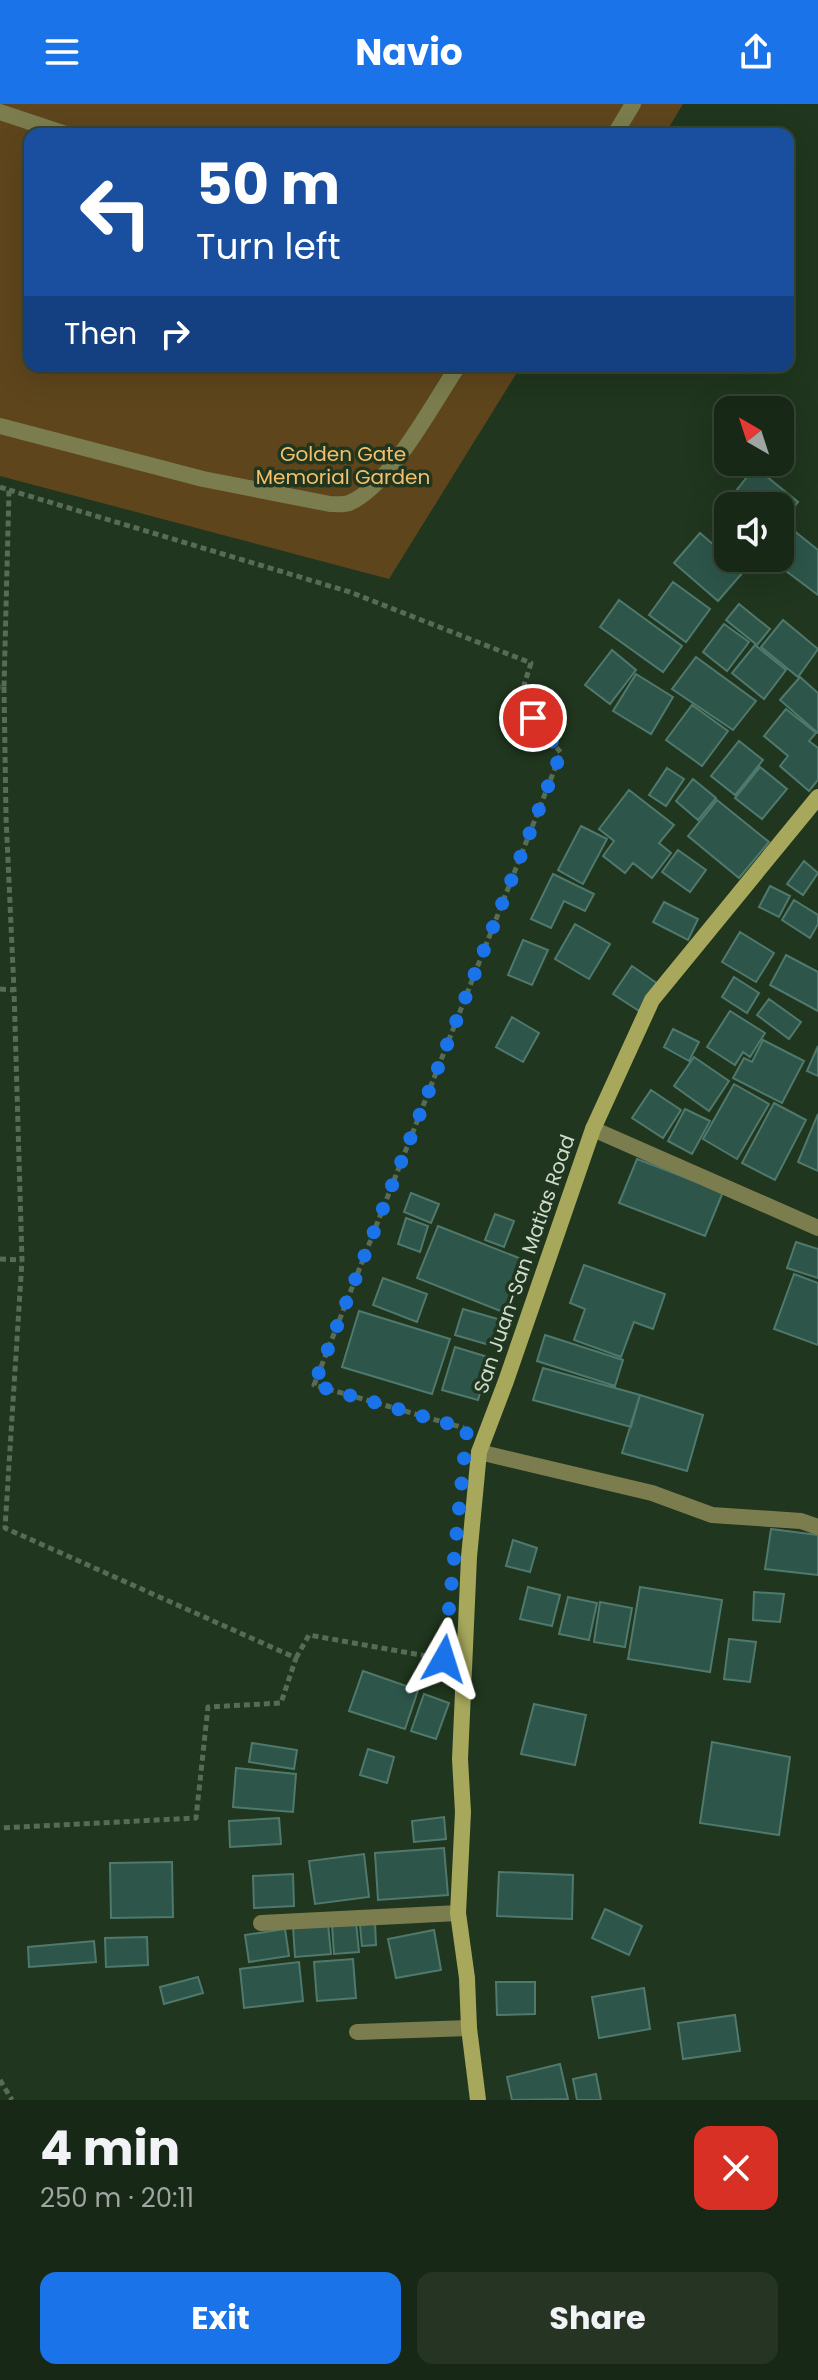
<!DOCTYPE html>
<meta charset="utf-8">
<style>
:root{--surface:#182816;--page:#253423;--text:#f1f3f6;--muted:#9fa6a1;--line:#364435;--accent:#1a73e8}
body{margin:0;font-family:Poppins,sans-serif;background:var(--page);color:var(--text);height:100vh;display:flex;flex-direction:column;font-size:30px;white-space:nowrap}
*{box-sizing:border-box;margin:0}
p{font-size:26px;color:var(--muted)}
.icon{flex:none;width:44px;height:44px;fill:none;stroke:currentColor;stroke-width:2;stroke-linecap:round;stroke-linejoin:round}
.map{position:relative;height:1996px;overflow:hidden}
.drawer{display:flex;flex-direction:column;background:var(--surface);flex:1}
.drawer>*{flex:none}
.hud{position:absolute;left:24px;top:24px;width:770px;height:244px;border-radius:16px;box-shadow:0 8px 32px #0002,0 0 0 2px var(--line);background:#1a4fa0;color:#fff;overflow:hidden}
.needle{width:52px;rotate:321deg}
.tools{position:absolute;left:714px;top:292px;display:grid;gap:16px}
.tools a{display:grid;place-items:center;width:80px;height:80px;border-radius:16px;background:var(--surface);box-shadow:0 8px 32px #0002,0 0 0 2px var(--line);font-size:40px}
.pin{position:absolute;display:grid;place-items:center;width:68px;height:68px;color:#fff;margin:-34px;border:4px solid #fff;border-radius:50%;box-shadow:0 2px 8px #0007}
.me{position:absolute;width:88px;margin:-44px;rotate:6deg;stroke-linejoin:round;filter:drop-shadow(0 0 6px #0008)}
.turn{display:flex;align-items:center;gap:28px;height:168px;padding:0 40px;font-size:36px}
.turn .icon{width:104px;height:104px;stroke-width:2.5}
.turn b{display:block;font-size:56px;line-height:68px}
.then{display:flex;align-items:center;height:76px;padding:0 40px;background:#0003;gap:16px;font-size:30px}
.round{display:grid;place-items:center;flex:none;width:84px;height:84px;border-radius:16px;background:var(--page)}
.summary{display:flex;align-items:center;justify-content:space-between;height:136px;padding:0 40px}
h1{font-size:48px;font-weight:700;line-height:60px}
.cta{display:flex;gap:16px;margin-top:auto;padding:16px 40px}
.cta a{flex:1;height:92px;border-radius:16px;background:var(--accent);color:#fff;font-size:32px;font-weight:700;line-height:92px;text-align:center}
.cta a+a{background:var(--page);color:var(--text)}
header{display:flex;justify-content:space-between;align-items:center;height:104px;padding:0 40px;background:var(--accent);color:#fff;font-size:36px;font-weight:700}
.map>svg:first-child{display:block}
</style>
<header><svg class="icon" aria-label="menu" viewBox="0 0 24 24"><path d="M4 6h16M4 12h16M4 18h16"/></svg>Navio<svg class="icon" aria-label="share" viewBox="0 0 24 24"><path d="M12 15V3M7 8l5-5 5 5M5 13v7h14v-7"/></svg></header>
<div class="map">
<svg width="818" height="1996" viewBox="0 0 818 1996">
<rect width="100%" height="100%" fill="#20361e"/>
<path fill="#5e451c" d="M0 0H683L665 30H30V262H521L389 475 0 372Z"/>
<path fill="#2d554a" stroke="#50796d" stroke-width="2" d="M755 363 798 398 780 420V402H728V422L716 412Z
M793 426 818 446V491L770 455 780 454V442Z
M700 429 744 467 718 497 674 459Z
M673 478 710 505 686 538 649 511Z
M619 496 682 542 663 568 600 523Z
M739 500 770 525 757 541 726 516Z
M783 516 818 545 798 573 761 543Z
M724 520 749 538 727 567 703 548Z
M755 541 786 566 764 595 732 569Z
M612 546 636 566 610 600 585 581Z
M696 553 756 597 733 626 672 585Z
M636 570 673 593 651 630 613 607Z
M800 573 818 589V629L780 596Z
M692 601 728 627 702 662 666 636Z
M786 605 816 629 809 637 818 644V676L809 687 780 662 788 652 764 632Z
M739 637 763 656 735 691 711 672Z
M760 663 787 685 762 715 735 694Z
M667 664 684 675 666 702 649 691Z
M693 675 716 694 698 716 676 697Z
M629 686 674 721 659 739 671 749 652 774 633 759 625 769 603 752 614 737 599 725Z
M717 696 769 738 739 774 688 732Z
M581 722 607 735 583 780 558 766Z
M678 746 706 766 690 788 662 768Z
M804 757 818 769 803 791 787 780Z
M553 770 594 790 585 807 564 797 551 824 531 815Z
M770 782 790 792 779 813 759 803Z
M794 796 818 811V820L810 834 782 816Z
M664 798 698 815 688 836 653 818Z
M575 820 610 840 589 875 555 855Z
M740 828 774 849 756 878 722 858Z
M523 836 548 846 532 881 508 871Z
M786 851 818 868V907L770 881Z
M632 862 658 880 639 907 613 890Z
M734 873 759 889 747 909 722 893Z
M769 895 801 918 789 935 757 911Z
M730 907 765 929 750 953 743 948 735 961 707 943Z
M512 913 539 929 523 958 496 943Z
M673 925 699 938 689 957 664 943Z
M763 936 804 957 782 999 733 974 744 954 752 958Z
M818 942V972L807 967Z
M694 953 729 977 709 1007 674 982Z
M734 980 769 1000 737 1055 703 1035Z
M651 986 681 1006 663 1034 632 1014Z
M774 999 806 1016 775 1076 742 1059Z
M685 1005 710 1017 692 1050 668 1037Z
M818 1010V1067L798 1058Z
M637 1055 723 1088 705 1132 619 1099Z
M411 1089 439 1100 431 1119 404 1108Z
M495 1110 514 1117 504 1143 485 1136Z
M406 1114 428 1122 420 1148 398 1140Z
M438 1122 529 1158 508 1210 417 1174Z
M796 1138 818 1145V1174L787 1164Z
M584 1161 665 1190 653 1225 634 1218 621 1253 574 1236 585 1205 570 1199Z
M794 1170 818 1179V1241L774 1225Z
M383 1174 427 1190 417 1218 373 1201Z
M463 1205 501 1216 493 1242 455 1231Z
M359 1207 450 1235 432 1290 342 1263Z
M545 1231 623 1256 615 1282 537 1257Z
M455 1243 491 1254 478 1296 442 1286Z
M543 1264 640 1291 631 1323 533 1296Z
M640 1291 703 1311 687 1367 622 1349Z
M771 1425 818 1431V1471L765 1465Z
M513 1436 537 1444 530 1468 506 1462Z
M528 1483 560 1491 552 1522 520 1515Z
M640 1483 722 1496 710 1568 628 1555Z
M754 1488 784 1490 780 1518 753 1516Z
M568 1493 597 1499 589 1536 559 1530Z
M600 1498 632 1504 625 1543 594 1538Z
M729 1535 756 1538 750 1578 724 1575Z
M363 1567 418 1586 405 1625 349 1607Z
M424 1590 449 1599 436 1635 411 1627Z
M534 1600 586 1611 575 1661 521 1650Z
M712 1638 790 1653 779 1731 700 1719Z
M252 1639 297 1646 294 1665 249 1658Z
M368 1645 394 1653 387 1679 360 1671Z
M236 1664 296 1670 293 1708 233 1703Z
M444 1713 446 1735 414 1738 412 1717Z
M279 1714 281 1740 230 1743 229 1717Z
M444 1744 448 1791 378 1796 375 1749Z
M364 1750 369 1793 315 1800 309 1757Z
M172 1758 173 1813 111 1814 110 1759Z
M499 1768 573 1771 572 1815 497 1812Z
M293 1770 294 1802 254 1804 253 1772Z
M605 1805 642 1822 629 1851 592 1834Z
M356 1818 359 1848 334 1850 332 1821Z
M375 1819 376 1841 362 1842 360 1821Z
M328 1820 331 1850 295 1853 293 1823Z
M285 1825 289 1852 249 1858 245 1831Z
M434 1826 441 1866 396 1874 388 1835Z
M147 1833 148 1861 106 1863 105 1834Z
M94 1837 96 1858 29 1863 28 1843Z
M353 1855 356 1894 317 1897 314 1858Z
M299 1858 303 1897 244 1904 240 1865Z
M198 1873 203 1889 164 1900 160 1883Z
M496 1878H535V1910L497 1911Z
M644 1884 650 1925 599 1934 592 1893Z
M735 1911 740 1947 683 1955 678 1919Z
M560 1960 568 1995 512 1996 507 1973Z
M596 1970 601 1996H577L573 1975Z"/>
<g fill="none" stroke-linecap="round" stroke-linejoin="round">
<path stroke="#586b56" stroke-width="5" stroke-dasharray="6 4" stroke-linecap="butt" d="M0 383 9 386 4 583H0
M9 386 350 488 531 559 519 597 561 649 314 1281 464 1324
M4 583 6 713 14 886
M0 885 14 886 22 1156 5 1424 296 1554 281 1599 208 1603 196 1714 0 1724
M0 1155 22 1156
M296 1554 309 1531 443 1555
M0 1976 12 1996"/>
<path stroke="#7b7d4e" stroke-width="16" d="M0 8 66 30
M615 30 633 0
M0 322 203 375 330 400C336 400 344 401 349 399 389 383 434 298 458 262
M479 1348 652 1389 712 1411 801 1417 818 1423"/>
<path stroke="#7b7d4e" stroke-width="16" d="M593 1025 818 1124
M261 1819 458 1809
M357 1928 469 1924"/>
<path stroke="#a7a85b" stroke-width="16" d="M478 1996 469 1924 467 1874 458 1809 463 1708 460 1655 469 1453 479 1348 506 1277 593 1025 652 896 818 693"/>
</g>
<g fill="none" stroke-linecap="round" stroke-linejoin="round">
<path stroke="#1a73e8" stroke-width="14" stroke-dasharray="0 25.2" d="M444 1555 467 1325 314 1281 561 649 533 614"/>
</g>
<g text-anchor="middle" stroke-width="7" stroke-linejoin="round" paint-order="stroke">
<g font-size="20" fill="#f4c06d" stroke="#20361e">
<text x="343" y="357">Golden Gate<tspan x="343" dy="23">Memorial Garden</tspan></text>
</g>
<g font-size="20" fill="#cfdccd" stroke="#20361e">
<text transform="translate(524 1160) rotate(-71)" y="7">San Juan-San Matias Road</text>
</g>
</g>
</svg>
<div class="tools">
<a><svg class="needle" viewBox="-14 -14 28 28"><path d="M0-13l5 13h-10z" fill="#e53935"/><path d="M0 13l5-13h-10z" fill="#9fa6a1"/></svg></a>
<a><svg class="icon" aria-label="sound" viewBox="0 0 24 24"><path d="M4 9h4l5-4v14l-5-4H4zM17 9q2 3 0 6"/></svg></a>
</div>
<div class="pin" style="left:533px;top:614px;background:#d93025"><svg class="icon" aria-label="arrive" viewBox="0 0 24 24"><path d="M6 21V4h12l-3 4 3 4H6"/></svg></div>
<svg class="me" style="left:444px;top:1555px" viewBox="-20 -20 40 40"><path d="M0-17L14 15 0 8-14 15z" fill="#1a73e8" stroke="#fff" stroke-width="4"/></svg>
<div class="hud">
<div class="turn"><svg class="icon" aria-label="left" viewBox="0 0 24 24"><path d="M17 20v-9H6M10 6l-5 5 5 5"/></svg><div><b>50 m</b>Turn left</div></div>
<div class="then">Then<svg class="icon" aria-label="right" viewBox="0 0 24 24"><path d="M7 20v-9h11M14 6l5 5-5 5"/></svg></div>
</div>
</div>
<section class="drawer">
<div class="summary"><div><h1>4 min</h1><p>250 m · 20:11</p></div><a class="round" style="background:#d93025;color:#fff"><svg class="icon" aria-label="close" viewBox="0 0 24 24"><path d="M6 6l12 12M18 6L6 18"/></svg></a></div>
<div class="cta"><a>Exit</a><a>Share</a></div>
</section>
